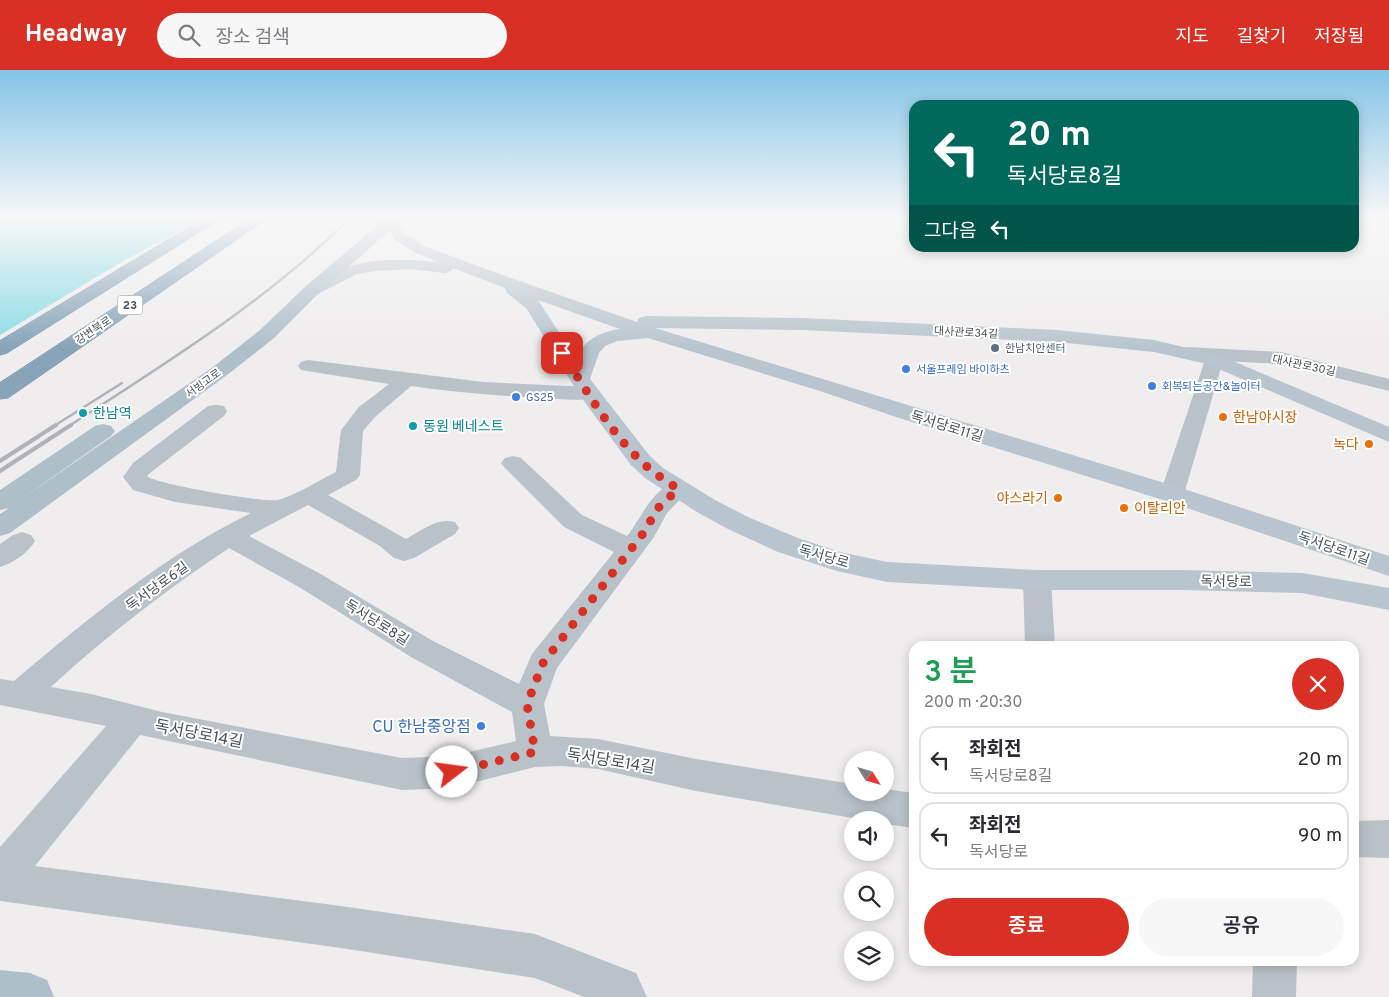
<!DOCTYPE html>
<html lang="ko">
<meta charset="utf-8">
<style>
:root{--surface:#fff;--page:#f7f7f7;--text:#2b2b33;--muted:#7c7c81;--line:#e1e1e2;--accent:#d93025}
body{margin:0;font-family:Overpass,"Noto Sans KR",sans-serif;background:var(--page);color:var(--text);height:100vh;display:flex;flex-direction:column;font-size:19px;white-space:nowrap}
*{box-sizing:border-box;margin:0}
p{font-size:16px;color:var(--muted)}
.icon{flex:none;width:28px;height:28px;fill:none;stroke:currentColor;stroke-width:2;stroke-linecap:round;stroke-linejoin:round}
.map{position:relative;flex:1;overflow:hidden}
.side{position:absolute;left:909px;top:571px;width:450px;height:325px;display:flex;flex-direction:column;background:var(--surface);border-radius:15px;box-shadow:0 2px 12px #0003}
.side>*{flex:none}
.top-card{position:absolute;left:909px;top:30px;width:450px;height:152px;border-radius:15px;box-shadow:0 2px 12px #0003;background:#00695c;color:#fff;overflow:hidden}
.needle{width:32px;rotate:127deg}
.fabs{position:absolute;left:844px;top:681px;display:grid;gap:10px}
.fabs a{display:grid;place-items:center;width:50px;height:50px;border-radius:50%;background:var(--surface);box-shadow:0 2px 12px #0003;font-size:25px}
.pin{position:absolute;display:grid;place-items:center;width:42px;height:42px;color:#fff;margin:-21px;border-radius:10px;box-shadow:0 2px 8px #0006}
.me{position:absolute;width:55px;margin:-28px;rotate:75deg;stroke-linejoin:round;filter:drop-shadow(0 0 4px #0008)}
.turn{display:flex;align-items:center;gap:18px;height:105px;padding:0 15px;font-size:22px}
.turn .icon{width:65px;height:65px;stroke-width:2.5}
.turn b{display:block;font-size:35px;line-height:42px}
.then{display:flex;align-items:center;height:48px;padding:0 15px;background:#0003;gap:10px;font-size:19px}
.round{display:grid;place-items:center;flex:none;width:52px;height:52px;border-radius:26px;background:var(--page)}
.head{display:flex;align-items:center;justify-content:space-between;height:85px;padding:0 15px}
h1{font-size:30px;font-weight:600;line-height:38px;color:#1e9e55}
.cta{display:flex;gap:10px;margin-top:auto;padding:10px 15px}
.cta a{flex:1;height:58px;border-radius:30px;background:var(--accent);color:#fff;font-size:20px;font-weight:600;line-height:58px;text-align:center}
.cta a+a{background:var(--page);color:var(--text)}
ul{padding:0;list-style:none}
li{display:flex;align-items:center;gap:15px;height:68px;margin:0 10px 8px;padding:0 5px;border:2px solid var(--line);border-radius:15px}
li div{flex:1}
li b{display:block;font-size:19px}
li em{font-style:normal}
header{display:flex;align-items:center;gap:30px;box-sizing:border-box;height:70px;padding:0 25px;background:var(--accent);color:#fff}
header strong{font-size:24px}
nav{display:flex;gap:28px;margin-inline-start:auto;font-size:18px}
.search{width:350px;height:45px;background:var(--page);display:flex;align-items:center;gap:12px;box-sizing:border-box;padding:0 18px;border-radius:28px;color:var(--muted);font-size:19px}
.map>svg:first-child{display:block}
</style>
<header>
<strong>Headway</strong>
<div class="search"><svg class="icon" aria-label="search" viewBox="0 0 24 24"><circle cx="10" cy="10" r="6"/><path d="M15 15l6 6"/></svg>장소 검색</div>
<nav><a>지도</a><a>길찾기</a><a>저장됨</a></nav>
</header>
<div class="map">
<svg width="1389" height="927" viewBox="0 0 1389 927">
<rect width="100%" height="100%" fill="#efeded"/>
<path fill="#8cdbe6" d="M0 148H203L118 194 0 265Z"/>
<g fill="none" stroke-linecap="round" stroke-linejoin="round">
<defs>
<path id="highway" d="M204 148H222L7 283 0 285V271Z
M251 148H268L8 328 0 329V313Z"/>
</defs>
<use href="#highway" stroke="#728fa5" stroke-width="1"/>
<path fill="#b9c2c9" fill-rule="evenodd" d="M1187 277 1281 282 1389 309V321L1281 294 1223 291 1184 424 1181 429 1172 432 1163 429 1160 424 1205 290 1180 287 1177 283 1180 279Z
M308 290 483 312 589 317 596 319 599 323 596 327C579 332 559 329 542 328 498 326 454 322 411 316L375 347 363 361 360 405 356 410 328 425 406 469C421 461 437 447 455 452L459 458 455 464 414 488 404 491 394 488 380 476 308 435 249 466 319 503 433 571 519 614 532 584 614 482 564 457 505 398 501 393 505 388 513 386 521 388 582 445 627 466C642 448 657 406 687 414L690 419 667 443 654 467 557 598 544 634 550 666 598 669 696 689 852 714V722H885V719L914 723V758L885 754V750H864L696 721 598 699 561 696 535 697 452 718 402 720 140 665 35 796 341 836 535 864 636 903 647 927H584L535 908 341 878 0 831V777L106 656 0 635V609L14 611C87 549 165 485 251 443L175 432 133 420 123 407 133 393 208 336 216 335 224 336 227 341 224 346 150 403 147 406C154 414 267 433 278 430 298 424 318 411 336 402L341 360 359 337 389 314 301 300 298 296 301 292ZM229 478 299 517 411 587 512 642 516 671 452 686 402 688 162 642 91 624 51 617C106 566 166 520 229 478Z
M22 462 31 465 35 471C28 483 13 493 0 497V474L13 465Z
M1037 500 1047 503 1051 510 1055 576H1025L1023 510 1027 503Z
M1389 750V788L1354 787V751Z
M1253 891H1297L1296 927H1252Z"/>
<path fill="#b9c5ce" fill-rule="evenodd" d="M384 148H398L406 164 424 176 491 201 637 252 639 248 646 246 802 248 1057 260 1154 270 1221 286 1389 357V372L1207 294 1154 282 1057 272 802 260 655 258 1181 418 1389 486V506L1163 430 896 347 823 322 648 268 617 271 605 276 599 283 590 309 649 385 663 398 715 430 748 447 798 468 840 482 887 492 1037 500H1181L1302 503 1389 518V540L1302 523 1181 520H1037L887 512 837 501 778 482 728 459 697 442 645 408 631 395 578 323 527 239 507 223 505 218 453 198 451 201 445 203 410 199 374 201 357 204 318 224 312 225 306 224 303 220 306 216C319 210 331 202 345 198 375 187 407 189 439 192L414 182 395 170ZM538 230 620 259C600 262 585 269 576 289Z"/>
<path fill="#aebfca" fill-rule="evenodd" d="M381 148H395L390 160 318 224 274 268 227 305 10 463 0 466V444L9 438 0 440V420L95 356 103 354 111 356 115 361 111 366 20 430 213 297 260 260 306 216 378 155Z
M0 900 30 903 47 910 54 927H0Z"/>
<use href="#highway" fill="#87a4b9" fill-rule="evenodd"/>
<path stroke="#afb3b7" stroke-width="2.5" d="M54 356 122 313
M69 356C167 292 267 231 350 148"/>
<path stroke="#afb3b7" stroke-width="4" d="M0 391 56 355
M0 401 71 355"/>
</g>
<linearGradient id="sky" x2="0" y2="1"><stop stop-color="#83c4e7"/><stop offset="0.53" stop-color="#f8f7f7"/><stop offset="1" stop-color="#f8f7f7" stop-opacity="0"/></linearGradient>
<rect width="1389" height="278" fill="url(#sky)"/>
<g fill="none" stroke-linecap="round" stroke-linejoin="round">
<path stroke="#d93025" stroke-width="9" stroke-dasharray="0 16.2" d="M452 702 535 682 527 634 543 593 645 461 657 439 678 419C665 410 652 402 641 391 609 361 586 319 562 283"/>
</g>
<circle fill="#5c6f8a" stroke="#fff" stroke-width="2" cx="995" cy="278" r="5"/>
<g fill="#3f7fe0" stroke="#fff" stroke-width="2">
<circle cx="906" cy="299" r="5"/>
<circle cx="1152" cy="316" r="5"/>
<circle cx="516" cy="327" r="5"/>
<circle cx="481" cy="656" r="5"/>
</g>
<g fill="#0f9aa8" stroke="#fff" stroke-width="2">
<circle cx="83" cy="343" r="5"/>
<circle cx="413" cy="356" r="5"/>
</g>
<g fill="#e8710a" stroke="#fff" stroke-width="2">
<circle cx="1223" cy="347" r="5"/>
<circle cx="1369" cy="374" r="5"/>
<circle cx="1058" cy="428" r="5"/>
<circle cx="1124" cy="438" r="5"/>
</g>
<g text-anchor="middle" stroke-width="4" stroke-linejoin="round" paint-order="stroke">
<g font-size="11" fill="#465259" stroke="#fff">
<text transform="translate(93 260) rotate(-34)" y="4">강변북로</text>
<text transform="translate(966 262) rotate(3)" y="4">대사관로34길</text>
<text transform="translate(1304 295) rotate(12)" y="4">대사관로30길</text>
<text transform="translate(203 313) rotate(-36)" y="4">서빙고로</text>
</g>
<g font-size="11" fill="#4e5e75" stroke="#fff" text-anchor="start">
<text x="1005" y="282">한남치안센터</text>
</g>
<g font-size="11" fill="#366cbe" stroke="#fff" text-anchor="start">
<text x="916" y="303">서울프레임 바이하츠</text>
<text x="1162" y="320">회복되는공간&amp;놀이터</text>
<text x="526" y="331">GS25</text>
</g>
<rect fill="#fff" stroke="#7e868b" stroke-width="1" x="117.5" y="225.5" width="25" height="19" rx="4"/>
<g font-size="12" font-weight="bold" fill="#465259">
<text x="130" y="239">23</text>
</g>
<g font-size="14" fill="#0d838f" stroke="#fff" text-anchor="start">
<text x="93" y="348">한남역</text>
<text x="423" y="361">동원 베네스트</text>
</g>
<g font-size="14" fill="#c56008" stroke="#fff" text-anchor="start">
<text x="1233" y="352">한남야시장</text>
<text x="1359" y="379" text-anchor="end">녹다</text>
<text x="1048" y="433" text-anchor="end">야스라기</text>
<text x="1134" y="443">이탈리안</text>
</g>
<g font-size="14" fill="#465259" stroke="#fff">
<text transform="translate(947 356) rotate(17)" y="5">독서당로11길</text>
<text transform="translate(1334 478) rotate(19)" y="5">독서당로11길</text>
<text transform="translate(824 486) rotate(16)" y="5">독서당로</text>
<text transform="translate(1226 511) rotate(1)" y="5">독서당로</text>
<text transform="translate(157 516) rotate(-36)" y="5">독서당로6길</text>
<text transform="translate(377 552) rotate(32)" y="5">독서당로8길</text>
</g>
<g font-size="16" fill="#366cbe" stroke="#fff" text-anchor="end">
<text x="471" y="662">CU 한남중앙점</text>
</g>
<g font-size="16" fill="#465259" stroke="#fff">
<text transform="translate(199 663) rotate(11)" y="6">독서당로14길</text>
<text transform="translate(611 690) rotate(9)" y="6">독서당로14길</text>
</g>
</g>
</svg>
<div class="fabs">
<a><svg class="needle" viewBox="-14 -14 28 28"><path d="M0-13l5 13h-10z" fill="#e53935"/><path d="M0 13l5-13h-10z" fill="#7c7c81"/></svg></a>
<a><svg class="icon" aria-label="sound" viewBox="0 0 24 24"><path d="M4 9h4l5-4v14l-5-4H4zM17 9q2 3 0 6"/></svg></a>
<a><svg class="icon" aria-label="search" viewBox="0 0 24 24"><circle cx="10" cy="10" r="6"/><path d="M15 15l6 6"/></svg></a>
<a><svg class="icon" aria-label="layers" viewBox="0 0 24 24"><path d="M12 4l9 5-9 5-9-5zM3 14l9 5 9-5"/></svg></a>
</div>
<div class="pin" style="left:562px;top:283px;background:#d93025"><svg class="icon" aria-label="arrive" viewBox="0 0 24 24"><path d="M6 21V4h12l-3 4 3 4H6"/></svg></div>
<svg class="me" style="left:452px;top:702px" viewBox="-20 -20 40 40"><circle r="19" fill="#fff"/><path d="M0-13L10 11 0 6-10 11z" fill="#d93025"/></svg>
<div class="top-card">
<div class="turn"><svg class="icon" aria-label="left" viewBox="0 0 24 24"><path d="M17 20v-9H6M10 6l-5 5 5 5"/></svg><div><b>20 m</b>독서당로8길</div></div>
<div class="then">그다음<svg class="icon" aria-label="left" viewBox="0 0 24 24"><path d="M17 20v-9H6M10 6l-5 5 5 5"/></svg></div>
</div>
<section class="side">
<div class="head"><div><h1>3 분</h1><p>200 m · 20:30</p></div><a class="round" style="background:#d93025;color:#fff"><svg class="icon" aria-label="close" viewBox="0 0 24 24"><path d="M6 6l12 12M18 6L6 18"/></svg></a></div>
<ul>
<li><svg class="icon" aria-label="left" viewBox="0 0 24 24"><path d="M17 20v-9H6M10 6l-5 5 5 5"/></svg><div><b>좌회전</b><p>독서당로8길</p></div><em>20 m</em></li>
<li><svg class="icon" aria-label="left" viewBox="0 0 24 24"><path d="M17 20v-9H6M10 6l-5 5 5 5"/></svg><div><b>좌회전</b><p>독서당로</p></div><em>90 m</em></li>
</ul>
<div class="cta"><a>종료</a><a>공유</a></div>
</section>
</div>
